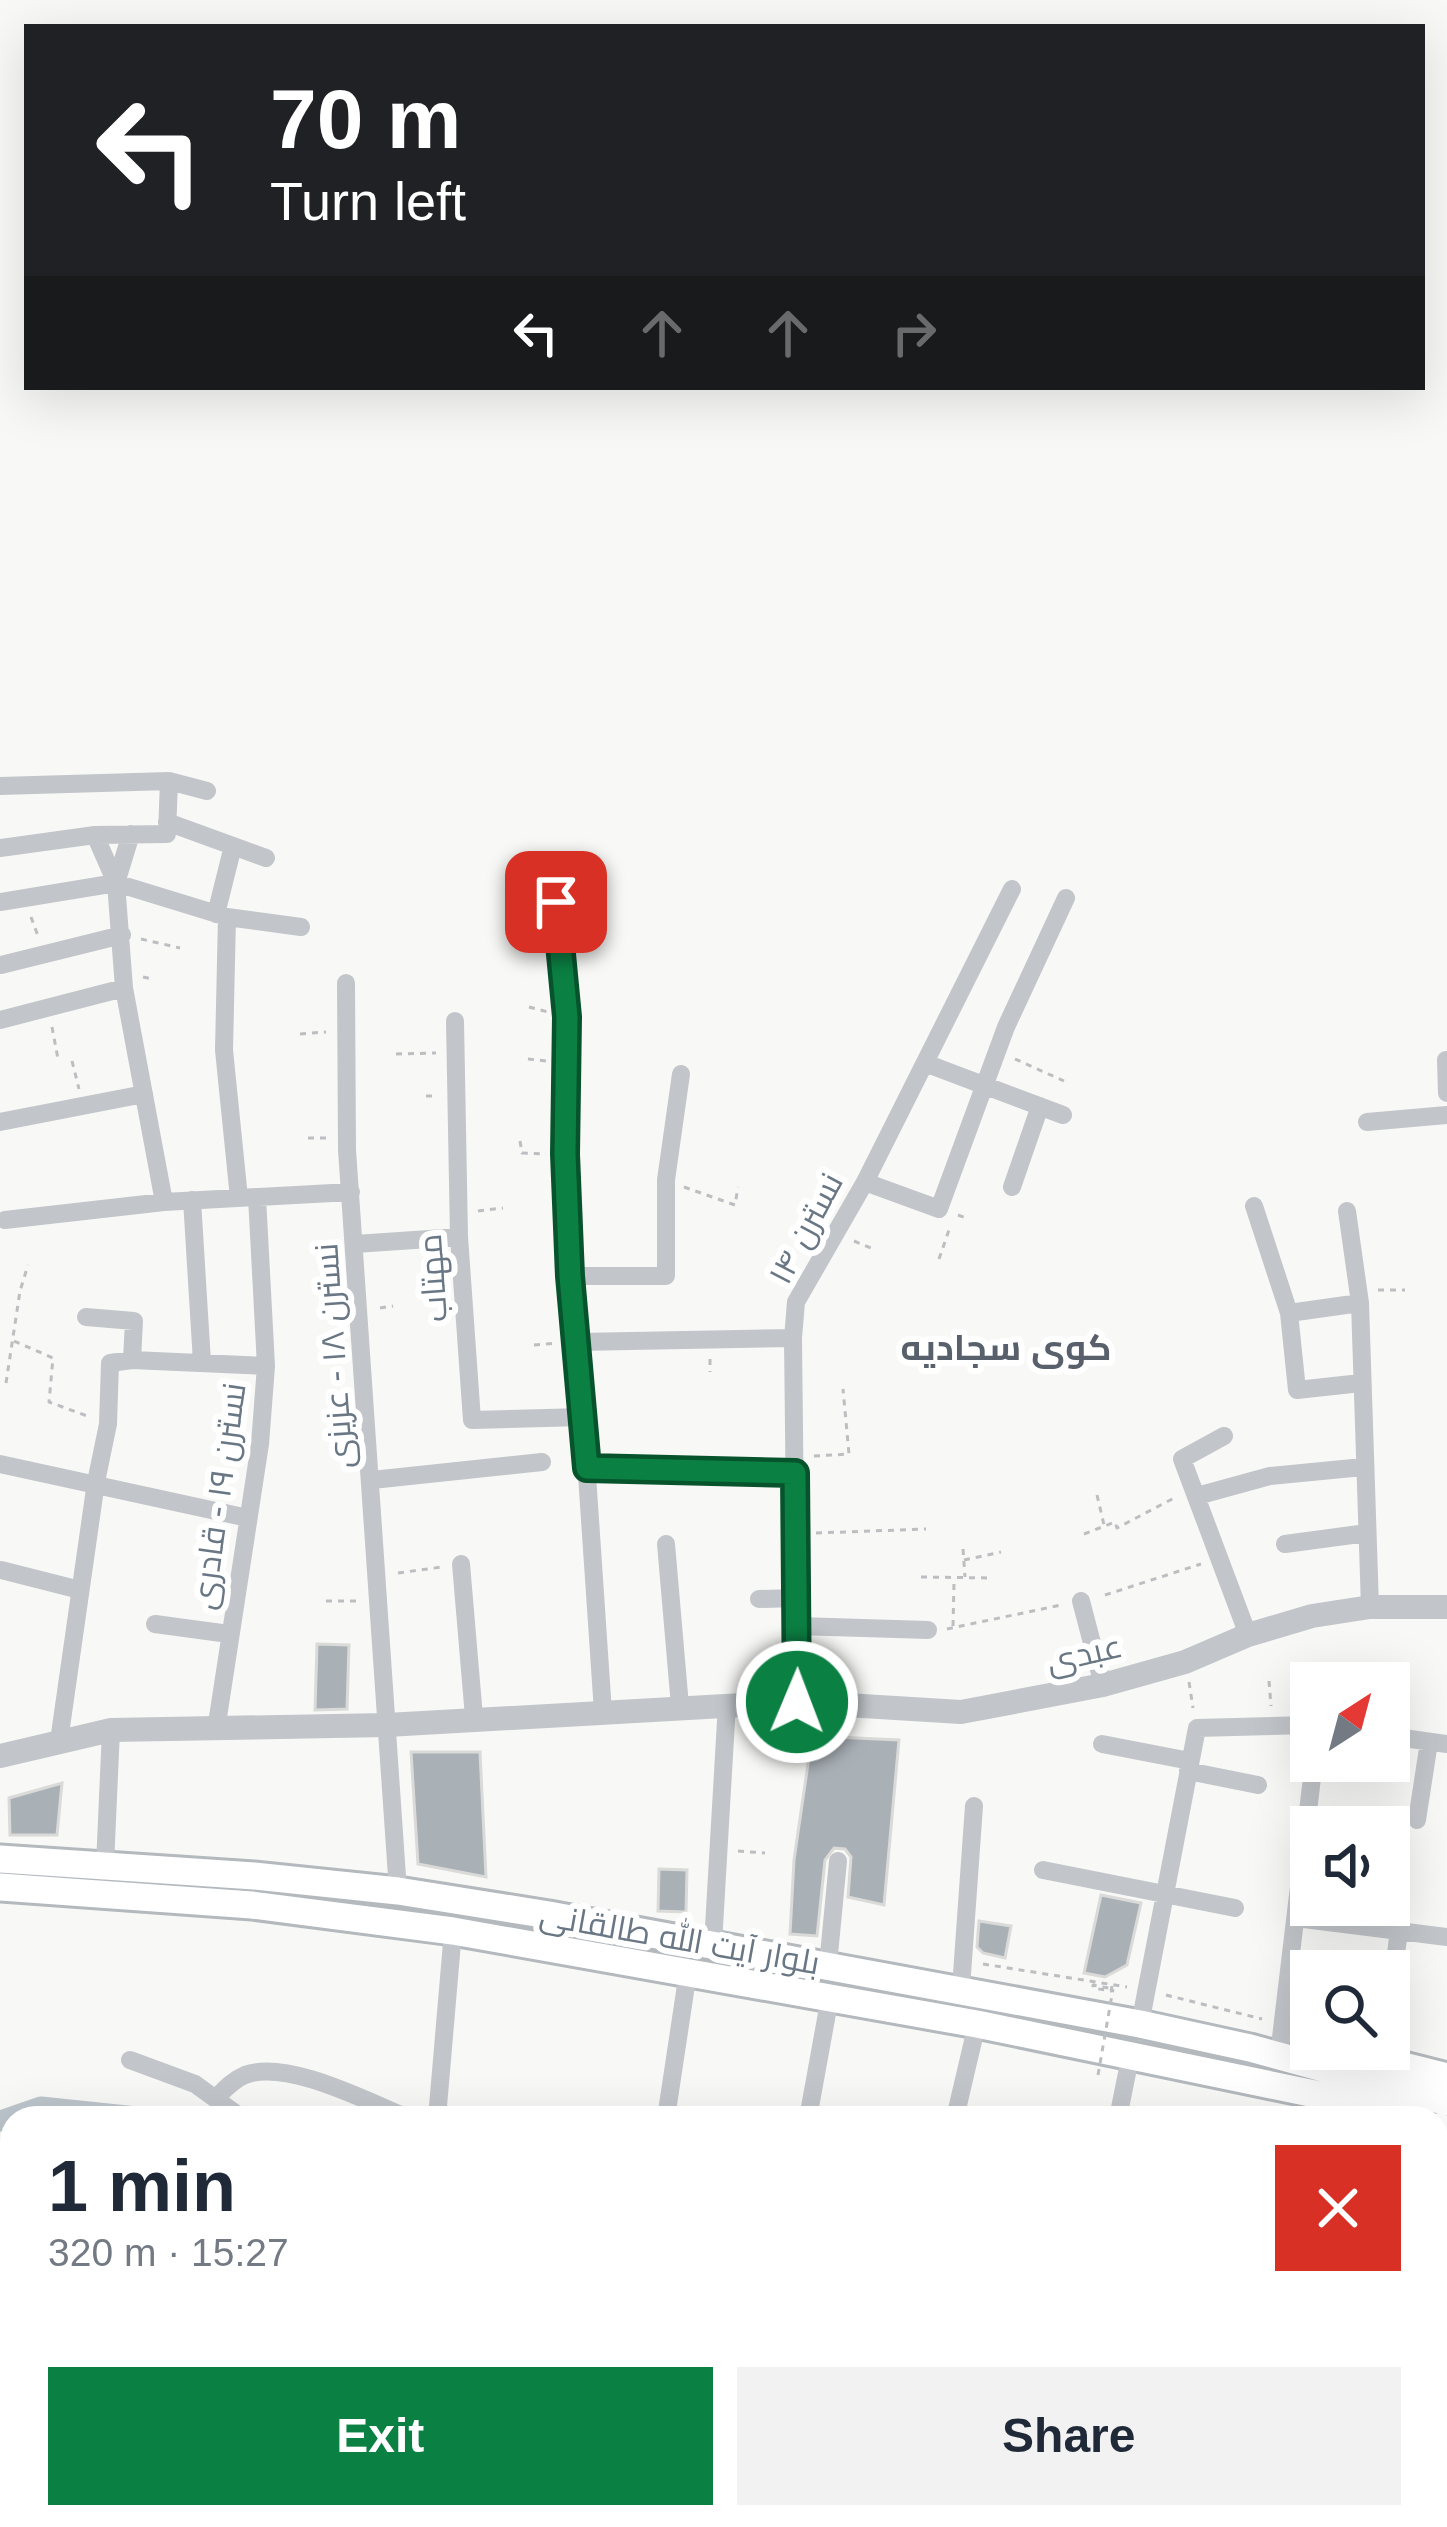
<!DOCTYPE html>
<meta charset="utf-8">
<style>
:root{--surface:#fff;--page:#f2f2f3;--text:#1f2937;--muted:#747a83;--accent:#0b8043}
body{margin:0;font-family:Helvetica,Cairo,sans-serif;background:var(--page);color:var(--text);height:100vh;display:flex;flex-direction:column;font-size:45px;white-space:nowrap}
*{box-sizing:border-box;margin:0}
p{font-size:39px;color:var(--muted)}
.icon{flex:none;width:66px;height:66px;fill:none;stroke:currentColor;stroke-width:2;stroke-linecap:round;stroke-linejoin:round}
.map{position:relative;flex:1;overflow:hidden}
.details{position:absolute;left:0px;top:2106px;width:1449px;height:423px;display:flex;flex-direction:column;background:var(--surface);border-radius:36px 36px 0 0;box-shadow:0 12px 48px #0002}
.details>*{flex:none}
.guide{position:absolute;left:24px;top:24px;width:1401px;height:366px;border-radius:0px;box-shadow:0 12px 48px #0002;background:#202124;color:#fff;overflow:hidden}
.needle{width:78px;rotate:36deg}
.buttons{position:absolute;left:1290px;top:1662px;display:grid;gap:24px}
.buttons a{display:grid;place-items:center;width:120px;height:120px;border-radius:0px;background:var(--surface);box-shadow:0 12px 48px #0002;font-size:60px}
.pin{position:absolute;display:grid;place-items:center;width:102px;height:102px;color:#fff;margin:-51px;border-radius:24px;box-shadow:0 6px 18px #0006}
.me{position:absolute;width:132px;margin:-66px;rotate:1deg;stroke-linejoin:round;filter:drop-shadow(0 0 9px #0008)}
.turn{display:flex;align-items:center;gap:42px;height:252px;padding:0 48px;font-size:54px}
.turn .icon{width:156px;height:156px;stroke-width:2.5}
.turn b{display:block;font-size:84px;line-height:102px}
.lanes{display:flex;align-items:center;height:114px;padding:0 48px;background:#0003;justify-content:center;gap:60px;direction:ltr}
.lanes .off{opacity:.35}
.round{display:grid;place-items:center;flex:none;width:126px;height:126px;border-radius:0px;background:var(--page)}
.summary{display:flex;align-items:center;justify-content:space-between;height:204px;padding:0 48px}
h1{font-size:72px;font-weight:700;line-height:90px}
.primary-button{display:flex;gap:24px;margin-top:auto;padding:24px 48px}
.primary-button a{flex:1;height:138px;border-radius:0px;background:var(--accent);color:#fff;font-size:48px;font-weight:700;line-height:138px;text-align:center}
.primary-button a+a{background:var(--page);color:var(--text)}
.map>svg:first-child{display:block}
</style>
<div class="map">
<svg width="1447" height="2527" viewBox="0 0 1447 2527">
<rect width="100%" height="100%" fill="#f8f8f6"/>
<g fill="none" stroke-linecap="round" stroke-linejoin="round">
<path stroke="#bcc5cb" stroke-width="21" d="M0 2121 41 2107 146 2118
M1437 2290 1447 2288"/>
</g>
<path fill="#a9b0b6" stroke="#dadad8" stroke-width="3" d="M317 1644 349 1645 347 1709 315 1710Z
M812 1736 899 1740 884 1905 848 1897 851 1857 845 1849 834 1848 825 1860 817 1936 790 1934 794 1860Z
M411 1752H480L486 1877 418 1864Z
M62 1783 57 1835H10L9 1798Z
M659 1869 687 1870 686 1912 658 1911Z
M1101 1895 1141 1903 1127 1965 1105 1977 1084 1973Z
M979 1921 1011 1926 1005 1958 983 1953 977 1947Z"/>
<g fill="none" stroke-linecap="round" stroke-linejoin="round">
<defs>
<path id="secondary" d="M0 1859 254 1876 398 1891 549 1915 1140 2024 1250 2048 1447 2102
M0 1887 252 1905 453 1931 977 2024 1344 2100 1406 2118
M1304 2049 1388 2062 1447 2077
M1437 2127 1447 2130
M1437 2150 1447 2153"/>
</defs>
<use href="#secondary" stroke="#b4b9be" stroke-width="33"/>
<path stroke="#bcbec1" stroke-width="3" stroke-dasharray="6 6" stroke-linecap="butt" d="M31 917 38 936
M579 934 592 935
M141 939 180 948
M143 977 153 979
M529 1007 548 1012
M52 1027 58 1059
M300 1034 326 1032
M396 1054 436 1053
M528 1059 547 1061
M1015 1059 1064 1081
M72 1061 79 1089
M426 1096H437
M308 1138H327
M520 1141 522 1153 546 1154
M684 1187 735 1205 738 1187
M478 1211 503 1208
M958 1215 969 1219
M854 1241 871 1248
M939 1259 950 1227
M1378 1290H1405
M380 1308 393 1306
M14 1341 53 1358 49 1402 90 1417
M534 1345 558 1343
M710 1359V1372
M6 1383 20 1291 28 1265
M332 1434 331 1442 349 1440
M814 1456 849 1454 843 1389
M1097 1495 1104 1525
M816 1533 926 1529
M1084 1534 1115 1522 1117 1528 1176 1497
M963 1549 965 1577
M964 1560 1001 1552
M398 1573 442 1567
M921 1577 990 1578
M1105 1595 1201 1564
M326 1601H359
M953 1626 954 1582
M947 1629 1061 1605
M1269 1681 1271 1706
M1189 1682 1193 1708
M738 1851 765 1853
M983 1964 1127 1987
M1112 1986 1111 1991 1093 1988V1985L1113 1989
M1166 1995 1262 2019"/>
<path stroke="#c2c5c9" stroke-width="18" d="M0 786 169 781 207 791
M167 822 266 858
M95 835 116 883 124 988 164 1202
M0 848 95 835 167 834 169 781
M116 883 131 834
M0 902 116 883 227 917 301 927
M556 902 567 1017 565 1154 570 1276 578 1342 603 1712
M216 914 233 846
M227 917 224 1050 239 1198
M1 965 122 935
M346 983 347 1150 398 1891
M0 1020 124 988
M455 1021 459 1237 472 1420 583 1417
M1446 1060 1447 1093
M925 1063 1063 1115
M0 1122 144 1094
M1367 1122 1447 1115
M865 1182 939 1209 1006 1027 1066 898
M1012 1187 1040 1106
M192 1200 202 1362
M1254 1206 1289 1313 1297 1390 1361 1383
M1347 1211 1360 1303 1370 1607
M5 1220 164 1202 351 1192
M355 1244 459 1237
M570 1276H666V1180L681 1074
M1289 1313 1360 1303
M86 1317 134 1321 132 1360
M578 1342 793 1338
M1224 1436 1182 1459 1248 1635
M0 1464 248 1518
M587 1469 795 1473
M372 1480 542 1462
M1197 1496 1270 1476 1363 1467
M666 1544 680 1706
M1285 1544 1367 1533
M461 1564 474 1717
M1 1570 80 1590
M759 1599 798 1598
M1081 1601 1103 1685
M155 1624 229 1634
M798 1626 928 1630
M797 1702 793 1338 796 1302 865 1182 1012 889
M216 1730 260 1444 266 1366 257 1197
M1389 1736 1447 1744
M59 1741 96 1482 108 1424 110 1363 132 1360 266 1366
M1102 1744 1190 1761
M1188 1771 1258 1785
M1417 1820 1429 1742
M105 1865 111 1730
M1043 1870 1235 1908
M1296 1918 1447 1937
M713 1944 727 1704
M828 1965 838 1861
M961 1988 974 1806
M1391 1993 1399 1930
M1140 2024 1197 1728 1311 1725
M1280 2046 1314 1761
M130 2060 195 2084 242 2118
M216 2098C225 2089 233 2080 245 2075 287 2059 368 2102 408 2118
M437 2118 453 1931
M666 2118 688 1972
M808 2118 830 1997
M955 2118 977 2024
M1118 2118 1130 2058
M1437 2234 1447 2235
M0 2393 12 2398
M976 2517V2527
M1333 2517 1334 2527
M1396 2517V2527
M140 2527 142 2517
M292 2527 295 2517
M389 2527 393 2517
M471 2527 474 2517
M554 2527 556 2517
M637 2527 639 2517
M734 2527 736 2517
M791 2527 793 2517"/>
<path stroke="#c2c5c9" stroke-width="24" d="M0 1756 111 1730 387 1725 797 1702 961 1712 1103 1685 1185 1662 1248 1635 1312 1616 1370 1607H1447
M0 2158 12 2155
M1437 2329 1447 2328
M1021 2517 1107 2526 1135 2517"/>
<use href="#secondary" stroke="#fff" stroke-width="27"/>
<path stroke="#bcbec1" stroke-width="3" stroke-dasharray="6 6" stroke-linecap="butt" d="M1098 2075 1113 1989"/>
</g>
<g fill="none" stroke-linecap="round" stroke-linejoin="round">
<defs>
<path id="route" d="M556 902 567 1017 565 1154 570 1276 587 1468 795 1473 797 1702"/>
</defs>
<use href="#route" stroke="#07532c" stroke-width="30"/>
<use href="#route" stroke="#0b8043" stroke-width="21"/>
</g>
<g text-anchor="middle" stroke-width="12" stroke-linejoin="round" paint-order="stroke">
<g font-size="33" fill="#697785" stroke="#fff">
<text transform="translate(805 1228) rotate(-62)" y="12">نسترن ۱۴</text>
<text transform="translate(432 1278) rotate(-94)" y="12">مهتاب</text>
<text transform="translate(333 1356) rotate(-94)" y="12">نسترن ۱۸ - عزیزی</text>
<text transform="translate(218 1496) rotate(-82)" y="12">نسترن ۱۹ - قادری</text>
<text transform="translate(1084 1653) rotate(-13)" y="12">عبدی</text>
<text transform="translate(680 1938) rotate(10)" y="12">بلوار آیت الله طالقانی</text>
</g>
<g font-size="36" font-weight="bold" fill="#57606b" stroke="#fff">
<text x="1006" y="1360">کوی سجادیه</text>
</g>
</g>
</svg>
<div class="buttons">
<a><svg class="needle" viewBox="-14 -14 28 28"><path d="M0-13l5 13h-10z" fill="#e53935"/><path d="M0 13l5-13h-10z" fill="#747a83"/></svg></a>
<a><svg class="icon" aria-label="sound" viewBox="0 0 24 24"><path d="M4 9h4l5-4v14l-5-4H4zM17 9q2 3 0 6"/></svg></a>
<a><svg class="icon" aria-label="search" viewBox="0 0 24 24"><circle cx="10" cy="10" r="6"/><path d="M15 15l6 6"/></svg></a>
</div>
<div class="pin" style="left:556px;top:902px;background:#d93025"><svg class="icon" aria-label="arrive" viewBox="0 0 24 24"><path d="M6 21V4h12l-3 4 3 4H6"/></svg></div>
<svg class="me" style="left:797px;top:1702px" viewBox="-20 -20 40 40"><circle r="17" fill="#0b8043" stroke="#fff" stroke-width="3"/><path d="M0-11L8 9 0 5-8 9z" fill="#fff"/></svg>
<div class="guide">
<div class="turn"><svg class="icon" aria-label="left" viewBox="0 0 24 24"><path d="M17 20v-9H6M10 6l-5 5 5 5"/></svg><div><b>70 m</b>Turn left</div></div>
<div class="lanes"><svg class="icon" aria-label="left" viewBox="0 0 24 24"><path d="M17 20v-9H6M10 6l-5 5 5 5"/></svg><svg class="icon off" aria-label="ahead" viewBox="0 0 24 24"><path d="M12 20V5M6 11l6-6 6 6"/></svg><svg class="icon off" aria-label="ahead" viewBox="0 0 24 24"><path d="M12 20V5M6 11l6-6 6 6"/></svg><svg class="icon off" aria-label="right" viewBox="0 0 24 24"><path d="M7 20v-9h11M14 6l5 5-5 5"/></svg></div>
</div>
<section class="details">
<div class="summary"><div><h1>1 min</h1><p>320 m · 15:27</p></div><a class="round" style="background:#d93025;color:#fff"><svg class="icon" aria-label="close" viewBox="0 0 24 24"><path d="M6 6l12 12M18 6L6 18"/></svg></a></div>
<div class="primary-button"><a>Exit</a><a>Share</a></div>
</section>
</div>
